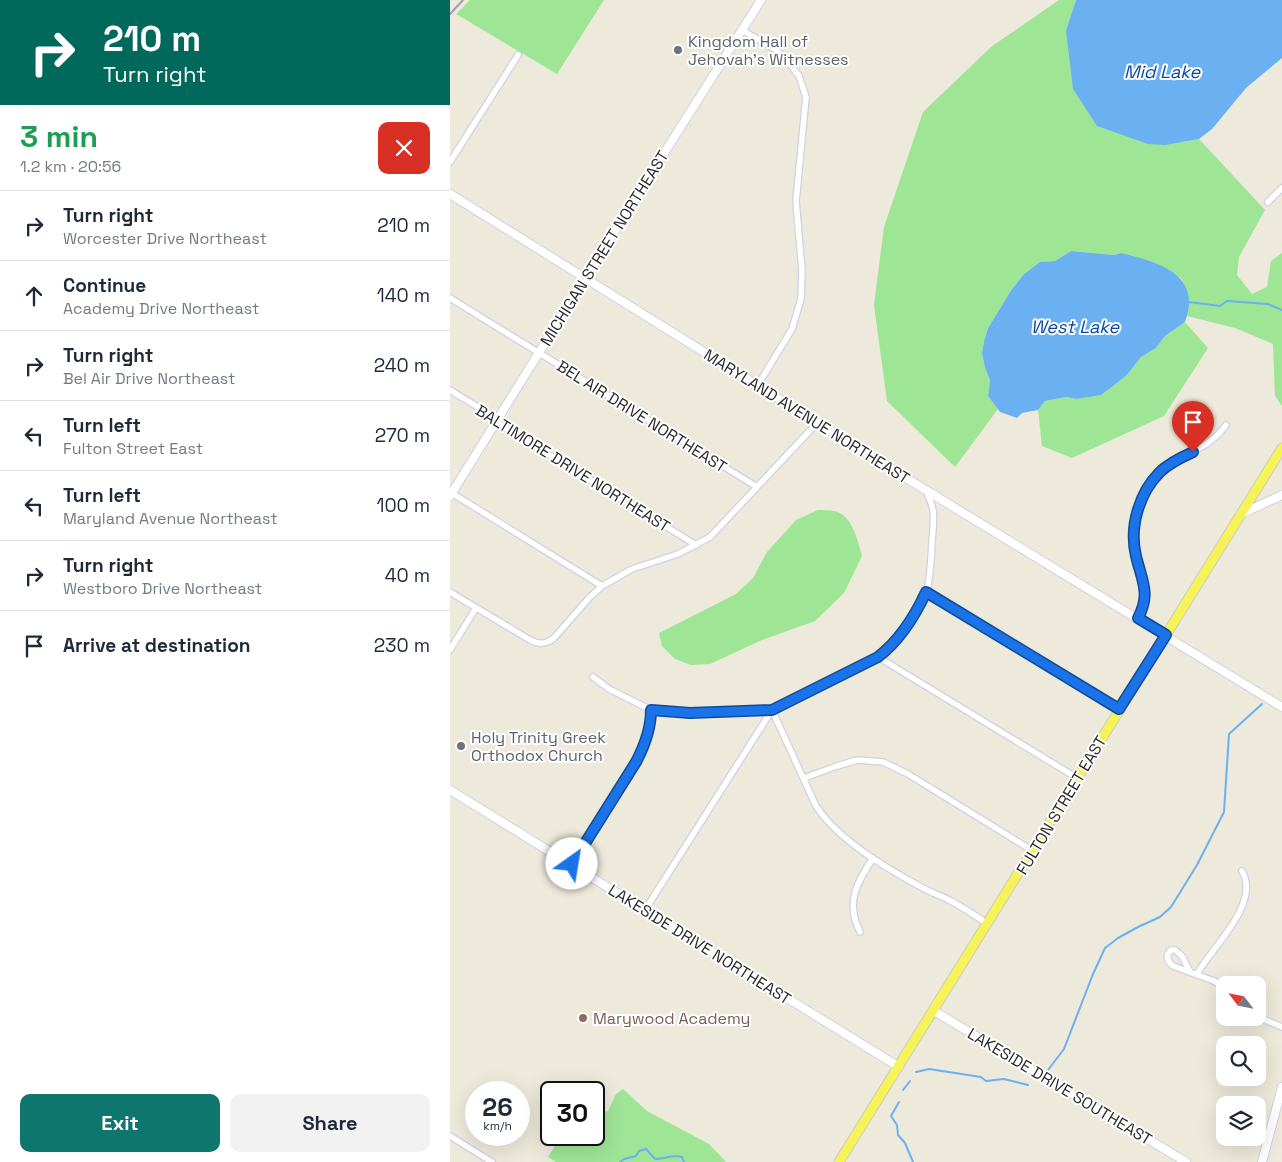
<!DOCTYPE html>
<meta charset="utf-8">
<style>
:root{--surface:#fff;--page:#f2f2f3;--text:#1f2937;--muted:#747a83;--line:#e0e1e3;--accent:#0f766e}
body{margin:0;font-family:"Space Grotesk",sans-serif;background:var(--page);color:var(--text);height:100vh;display:flex;flex-direction:column;font-size:19px;white-space:nowrap}
*{box-sizing:border-box;margin:0}
p{font-size:16px;color:var(--muted)}
.icon{flex:none;width:28px;height:28px;fill:none;stroke:currentColor;stroke-width:2;stroke-linecap:round;stroke-linejoin:round}
.map{position:relative;flex:1;overflow:hidden}
.panel{display:flex;flex-direction:column;background:var(--surface);width:450px}
.panel>*{flex:none}
.top-card{background:#00695c;color:#fff;overflow:hidden}
.needle{width:32px;rotate:302deg}
.tools{position:absolute;left:766px;top:976px;display:grid;gap:10px}
.tools a{display:grid;place-items:center;width:50px;height:50px;border-radius:10px;background:var(--surface);box-shadow:0 5px 20px #0002;font-size:25px}
.speed{position:absolute;left:15px;top:1081px;display:flex;gap:10px;font-size:25px;font-weight:700;text-align:center}
.speed>*{display:grid;place-content:center;width:65px;height:65px;border-radius:50%;background:var(--surface);box-shadow:0 5px 20px #0002;line-height:1}
.speed small{font-size:12px;font-weight:400}
.speed .limit{border:2px solid #111;border-radius:8px;background:#fff;color:#111}
.pin{position:absolute;display:grid;place-items:center;width:42px;height:42px;color:#fff;margin:-51px -21px;border-radius:50% 50% 50% 0;rotate:-45deg;box-shadow:0 0 5px #0007}
.pin .icon{rotate:45deg}
.me{position:absolute;width:55px;margin:-28px;rotate:32deg;stroke-linejoin:round;filter:drop-shadow(0 0 4px #0008)}
.turn{display:flex;align-items:center;gap:18px;height:105px;padding:0 20px;font-size:22px}
.turn .icon{width:65px;height:65px;stroke-width:2.5}
.turn b{display:block;font-size:35px;line-height:42px}
.round{display:grid;place-items:center;flex:none;width:52px;height:52px;border-radius:10px;background:var(--page)}
.head{display:flex;align-items:center;justify-content:space-between;height:85px;padding:0 20px}
h1{font-size:30px;font-weight:700;line-height:38px;color:#1e9e55}
.primary-button{display:flex;gap:10px;margin-top:auto;padding:10px 20px}
.primary-button a{flex:1;height:58px;border-radius:10px;background:var(--accent);color:#fff;font-size:20px;font-weight:700;line-height:58px;text-align:center}
.primary-button a+a{background:var(--page);color:var(--text)}
ul{padding:0;list-style:none}
li{display:flex;align-items:center;gap:15px;height:70px;padding:0 20px;border-top:1px solid var(--line)}
li div{flex:1}
li b{display:block;font-size:19px}
li em{font-style:normal}
main{display:flex;flex:1;min-height:0}
.map>svg:first-child{display:block}
</style>
<main>
<section class="panel">
<div class="top-card">
<div class="turn"><svg class="icon" aria-label="right" viewBox="0 0 24 24"><path d="M7 20v-9h11M14 6l5 5-5 5"/></svg><div><b>210 m</b>Turn right</div></div>
</div>
<div class="head"><div><h1>3 min</h1><p>1.2 km · 20:56</p></div><a class="round" style="background:#d93025;color:#fff"><svg class="icon" aria-label="close" viewBox="0 0 24 24"><path d="M6 6l12 12M18 6L6 18"/></svg></a></div>
<ul>
<li><svg class="icon" aria-label="right" viewBox="0 0 24 24"><path d="M7 20v-9h11M14 6l5 5-5 5"/></svg><div><b>Turn right</b><p>Worcester Drive Northeast</p></div><em>210 m</em></li>
<li><svg class="icon" aria-label="ahead" viewBox="0 0 24 24"><path d="M12 20V5M6 11l6-6 6 6"/></svg><div><b>Continue</b><p>Academy Drive Northeast</p></div><em>140 m</em></li>
<li><svg class="icon" aria-label="right" viewBox="0 0 24 24"><path d="M7 20v-9h11M14 6l5 5-5 5"/></svg><div><b>Turn right</b><p>Bel Air Drive Northeast</p></div><em>240 m</em></li>
<li><svg class="icon" aria-label="left" viewBox="0 0 24 24"><path d="M17 20v-9H6M10 6l-5 5 5 5"/></svg><div><b>Turn left</b><p>Fulton Street East</p></div><em>270 m</em></li>
<li><svg class="icon" aria-label="left" viewBox="0 0 24 24"><path d="M17 20v-9H6M10 6l-5 5 5 5"/></svg><div><b>Turn left</b><p>Maryland Avenue Northeast</p></div><em>100 m</em></li>
<li><svg class="icon" aria-label="right" viewBox="0 0 24 24"><path d="M7 20v-9h11M14 6l5 5-5 5"/></svg><div><b>Turn right</b><p>Westboro Drive Northeast</p></div><em>40 m</em></li>
<li><svg class="icon" aria-label="arrive" viewBox="0 0 24 24"><path d="M6 21V4h12l-3 4 3 4H6"/></svg><div><b>Arrive at destination</b></div><em>230 m</em></li>
</ul>
<div class="primary-button"><a>Exit</a><a>Share</a></div>
</section>
<div class="map">
<svg width="832" height="1162" viewBox="0 0 832 1162">
<rect width="100%" height="100%" fill="#ede9db"/>
<path fill="#9fe596" d="M20 0H154L107 74 6 14Z
M609 0H626L616 30 733 142 749 139 815 210 789 257 787 275 802 294 817 287 821 261 832 253V406L825 396 823 344 785 328 737 316C740 301 738 292 731 278L671 253 664 255 621 251 605 261 590 262 574 274 562 289 538 328 534 341 532 353 535 368 540 380 538 396 548 409 505 467 437 401 424 305 434 227 473 112 541 47Z
M735 322 758 348 714 416 622 458 592 446 588 410 595 401 616 397 626 399 677 375 691 357 706 348 715 336Z
M368 510C373 510 379 510 384 511 402 514 408 541 412 556L394 593 365 621 312 640 260 664 241 665 225 659 212 646 209 633 286 594 303 578 317 552 346 520Z
M173 1089 197 1111 259 1144 276 1162H106L98 1157 112 1135H144V1115L158 1111 166 1094Z"/>
<path fill="#6bb1f2" d="M626 0H832V58L796 88 762 129 749 139 715 145 698 144 647 126 623 89 616 30Z
M621 251 664 255 671 253C707 262 753 273 735 322L715 336 706 348 691 357 677 375 651 395 626 399 616 397 595 401 588 410 572 413 567 418 550 412 538 396 540 380 535 368 532 353 534 341 538 328 562 289 574 274 590 262 605 261Z"/>
<g fill="none" stroke-linecap="round" stroke-linejoin="round">
<path stroke="#6bb1f2" stroke-width="2" d="M739 302 770 306 777 301 818 304 832 310
M598 1070 614 1049 643 974 655 948 668 938 688 927 710 917 721 907 747 865 774 812 779 734 812 704
M466 1072 479 1069 531 1077 536 1081 554 1079 578 1085
M453 1090 460 1081
M449 1102 441 1116 447 1125 448 1135 455 1143 463 1162
M170 1162 174 1159 186 1156 189 1151 196 1149 205 1159C214 1159 223 1154 232 1157L234 1162"/>
<defs>
<path id="street" d="M292 30 326 50 337 60 349 76 356 97 346 201 352 271 351 299 342 329 308 385
M0 162 68 55
M818 202 832 188
M0 298 307 487
M0 390 39 414 46 422 246 545
M0 492 152 586
M476 591 669 709
M0 592 80 640C90 645 96 644 104 638L139 598 152 586 182 569 228 554 260 537 368 422
M688 618C702 593 691 581 686 556 682 539 683 523 689 507 694 495 701 480 711 471 732 451 756 453 776 425
M0 650 26 608
M428 657 627 778
M143 677 159 689 201 710 241 713 322 710 366 806C387 839 439 870 473 888 482 893 492 896 501 901 514 908 526 916 538 924
M354 778 387 766 407 760 433 762 458 774 583 851
M122 864 186 762C195 745 201 729 201 710
M195 910 322 710 428 657C448 641 469 617 477 590 481 574 481 557 482 541 484 517 486 510 475 489
M410 932C395 902 407 883 423 858
M740 972 732 956 725 950H721C715 956 717 961 723 966L764 981 775 987
M747 974C762 947 811 904 792 871
M808 1017 832 1027
M0 1136 42 1162"/>
<path id="secondary" d="M0 194 474 489 832 707
M0 496 139 272 311 0
M791 514 832 495
M0 790 449 1067
M484 1011 736 1162
M812 1162 832 1087"/>
<path id="primary" d="M389 1162 832 448"/>
</defs>
<use href="#street" stroke="#d1d1e3" stroke-width="8"/>
<use href="#secondary" stroke="#d1d1e3" stroke-width="10"/>
<use href="#primary" stroke="#ccc" stroke-width="11"/>
<use href="#street" stroke="#fff" stroke-width="5.5"/>
<use href="#secondary" stroke="#fff" stroke-width="8"/>
<use href="#primary" stroke="#f5f358" stroke-width="9"/>
<path stroke="#a09eb5" stroke-width="2" d="M0 14 13 0"/>
</g>
<g fill="none" stroke-linecap="round" stroke-linejoin="round">
<defs>
<path id="route" d="M122 864 186 762C195 745 201 729 201 710L240 713 322 710 428 657C450 640 464 618 476 592L669 709 716 635 688 618C701 594 692 581 686 556 679 527 689 493 710 472 719 463 732 457 743 452"/>
</defs>
<use href="#route" stroke="#114b97" stroke-width="12"/>
<use href="#route" stroke="#1a73e8" stroke-width="9"/>
</g>
<g fill="#6b7280" stroke="#fff" stroke-width="2">
<circle cx="228" cy="50" r="5"/>
<circle cx="11" cy="746" r="5"/>
</g>
<circle fill="#8d6e63" stroke="#fff" stroke-width="2" cx="133" cy="1018" r="5"/>
<g text-anchor="middle" stroke-width="4" stroke-linejoin="round" paint-order="stroke">
<g font-size="16" fill="#5b616d" stroke="#fff" text-anchor="start">
<text x="238" y="47">Kingdom Hall of<tspan x="238" dy="18">Jehovah’s Witnesses</tspan></text>
<text x="21" y="743">Holy Trinity Greek<tspan x="21" dy="18">Orthodox Church</tspan></text>
</g>
<g font-size="16" fill="#2a2a2a" stroke="#fff">
<text transform="translate(154 248) rotate(-58)" y="6">MICHIGAN STREET NORTHEAST</text>
<text transform="translate(192 416) rotate(32)" y="6">BEL AIR DRIVE NORTHEAST</text>
<text transform="translate(357 416) rotate(32)" y="6">MARYLAND AVENUE NORTHEAST</text>
<text transform="translate(123 468) rotate(32)" y="6">BALTIMORE DRIVE NORTHEAST</text>
<text transform="translate(611 805) rotate(-59)" y="6">FULTON STREET EAST</text>
<text transform="translate(250 944) rotate(32)" y="6">LAKESIDE DRIVE NORTHEAST</text>
<text transform="translate(610 1086) rotate(31)" y="6">LAKESIDE DRIVE SOUTHEAST</text>
</g>
<g font-size="16" fill="#785e54" stroke="#fff" text-anchor="start">
<text x="143" y="1024">Marywood Academy</text>
</g>
<g font-size="18" font-style="italic" fill="#094a9f" stroke="#fff">
<text x="712" y="78">Mid Lake</text>
<text x="625" y="333">West Lake</text>
</g>
</g>
</svg>
<div class="tools">
<a><svg class="needle" viewBox="-14 -14 28 28"><path d="M0-13l5 13h-10z" fill="#e53935"/><path d="M0 13l5-13h-10z" fill="#747a83"/></svg></a>
<a><svg class="icon" aria-label="search" viewBox="0 0 24 24"><circle cx="10" cy="10" r="6"/><path d="M15 15l6 6"/></svg></a>
<a><svg class="icon" aria-label="layers" viewBox="0 0 24 24"><path d="M12 4l9 5-9 5-9-5zM3 14l9 5 9-5"/></svg></a>
</div>
<div class="speed"><div>26<small>km/h</small></div><div class="limit">30</div></div>
<div class="pin" style="left:743px;top:452px;background:#d93025"><svg class="icon" aria-label="arrive" viewBox="0 0 24 24"><path d="M6 21V4h12l-3 4 3 4H6"/></svg></div>
<svg class="me" style="left:122px;top:864px" viewBox="-20 -20 40 40"><circle r="19" fill="#fff"/><path d="M0-13L10 11 0 6-10 11z" fill="#1a73e8"/></svg>
</div>
</main>
